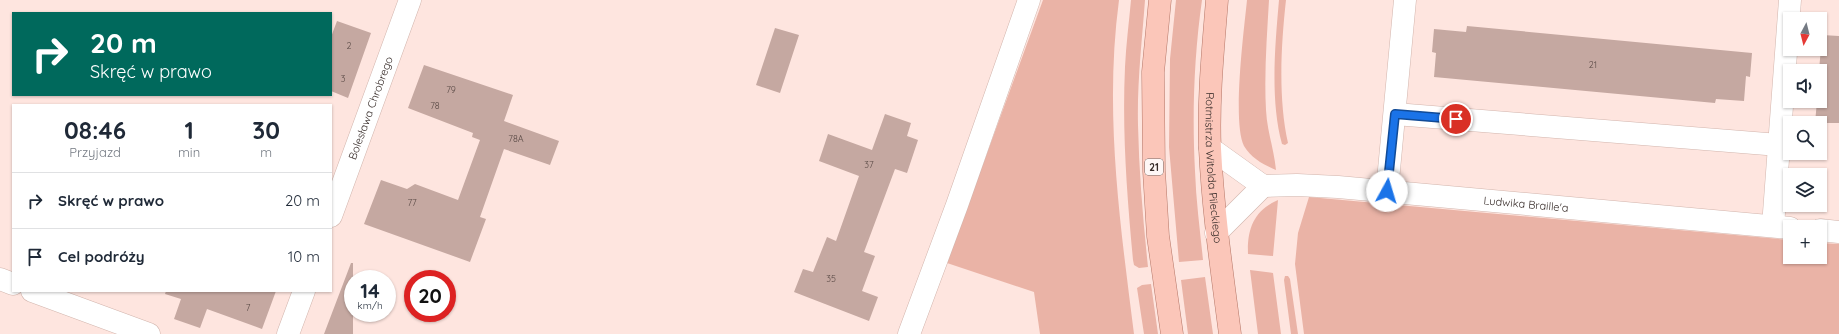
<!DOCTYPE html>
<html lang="pl">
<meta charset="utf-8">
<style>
:root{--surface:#fff;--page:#f2f2f3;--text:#1f2937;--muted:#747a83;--line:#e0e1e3}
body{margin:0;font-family:Quicksand,sans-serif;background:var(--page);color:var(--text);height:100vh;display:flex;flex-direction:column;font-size:15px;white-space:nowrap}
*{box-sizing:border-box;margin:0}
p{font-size:13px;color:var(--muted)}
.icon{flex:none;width:22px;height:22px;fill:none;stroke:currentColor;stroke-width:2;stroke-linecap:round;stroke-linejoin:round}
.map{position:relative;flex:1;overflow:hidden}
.sheet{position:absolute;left:12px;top:104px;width:320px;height:188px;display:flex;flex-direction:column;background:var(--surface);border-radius:0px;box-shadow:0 1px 3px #0004}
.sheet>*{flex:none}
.banner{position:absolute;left:12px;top:12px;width:320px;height:84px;border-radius:0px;box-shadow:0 1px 3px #0004;background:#00695c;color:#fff;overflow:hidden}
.needle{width:26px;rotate:187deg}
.controls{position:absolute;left:1783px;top:12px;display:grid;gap:8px}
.controls a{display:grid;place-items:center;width:44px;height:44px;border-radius:0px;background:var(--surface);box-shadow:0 1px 3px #0004;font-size:20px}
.speed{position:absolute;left:344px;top:270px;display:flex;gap:8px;font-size:20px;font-weight:700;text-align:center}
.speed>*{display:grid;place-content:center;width:52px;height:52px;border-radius:50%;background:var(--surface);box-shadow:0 1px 3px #0004;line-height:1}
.speed small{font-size:10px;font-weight:400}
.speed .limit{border:6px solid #d22;background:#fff;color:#111}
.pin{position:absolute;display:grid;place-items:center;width:34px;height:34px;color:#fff;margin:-17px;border:2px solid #fff;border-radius:50%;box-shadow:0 1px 4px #0007}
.me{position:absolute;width:44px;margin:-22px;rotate:6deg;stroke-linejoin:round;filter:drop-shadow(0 0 3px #0008)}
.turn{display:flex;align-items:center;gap:14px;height:84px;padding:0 12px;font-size:18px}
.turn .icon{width:52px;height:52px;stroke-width:2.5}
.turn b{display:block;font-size:28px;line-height:34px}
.eta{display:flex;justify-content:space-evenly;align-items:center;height:68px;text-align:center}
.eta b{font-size:24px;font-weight:700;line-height:28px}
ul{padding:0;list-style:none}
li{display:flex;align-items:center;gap:12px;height:56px;padding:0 12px;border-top:1px solid var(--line)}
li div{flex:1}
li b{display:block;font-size:15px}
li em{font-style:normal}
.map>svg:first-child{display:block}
</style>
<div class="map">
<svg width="1839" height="334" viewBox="0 0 1839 334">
<rect width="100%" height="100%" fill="#fee5df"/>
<path fill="#eab3a6" d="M1043 0H1119C1104 112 1120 223 1134 334H1040L1034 292 947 263Z
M1131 0H1145C1142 41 1137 83 1138 125 1139 172 1143 220 1148 267L1139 268 1134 265 1133 260C1127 196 1122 132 1125 67 1126 45 1129 22 1131 0Z
M1176 0H1202C1194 56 1192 115 1195 171 1196 201 1200 230 1203 260L1179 262 1169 147 1170 59Z
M1247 0H1269C1267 36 1264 73 1266 110 1267 131 1274 149 1276 170 1264 165 1251 158 1244 146 1232 122 1244 30 1247 0Z
M1279 0H1286C1281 45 1278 98 1288 143L1285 145 1282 144C1270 100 1275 46 1279 0Z
M1309 197 1790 240V257H1820V243L1839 244V334H1304L1295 264 1298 233Z
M1278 200 1273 256 1248 254C1247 229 1254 210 1278 200Z
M1250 270 1273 273 1281 334H1258Z
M1285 276H1288L1290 279 1298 334H1291L1284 280Z
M1205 277 1213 334H1188L1181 280Z
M1151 284 1158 334H1144L1137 288 1142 285Z"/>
<path fill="#c5a8a1" d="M337 21 371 33 348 98 331 91V37Z
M1467 26 1752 53 1750 77 1746 76 1744 101 1716 99 1715 103 1434 77 1436 53 1432 52 1434 29 1466 32Z
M775 28 799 35 780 93 756 85Z
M1822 35 1839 36V123H1815L1817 101H1820L1819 71Z
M424 65 513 95 504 121 559 141 550 165 504 149 480 217 486 219 470 262 364 224 381 180 407 189 415 184 458 200 480 140 472 137 473 133 408 108Z
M885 114 911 123 907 136 918 140 907 173 895 169 864 252 875 256 862 291 878 297 869 321 794 292 803 269 813 272 827 237 836 241 859 176 819 161 828 134 872 150Z
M351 263H353V334H324Z
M166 291H276L262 329 207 309 200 328 174 319 181 299 165 294Z"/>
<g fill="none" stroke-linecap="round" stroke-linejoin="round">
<defs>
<g id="minor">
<path d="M1395 114 1779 145"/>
<path id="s1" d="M1210 148 1263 186 1297 185 1338 187 1790 228"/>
<path d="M1387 191 1405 0"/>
<path id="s2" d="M331 216 410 0"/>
<path d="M1773 226 1790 0"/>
<path d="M1820 230 1839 232"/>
<path d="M1216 233 1263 186"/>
<path d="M0 279 13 284"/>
<path d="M32 291 149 334"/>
<path d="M288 334 304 291"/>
<path d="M909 334 957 205 1029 0"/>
</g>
<g id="major">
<path d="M1160 0 1153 72 1154 171 1158 236 1172 334"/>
<path id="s3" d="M1217 0C1213 50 1208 99 1210 149 1213 211 1222 272 1230 334"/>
</g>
</defs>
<use href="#minor" stroke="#d2b5ad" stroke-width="23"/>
<use href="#major" stroke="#b57768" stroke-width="23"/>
<use href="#minor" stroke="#fff" stroke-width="22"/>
<use href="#major" stroke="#fbc6b9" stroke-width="22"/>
</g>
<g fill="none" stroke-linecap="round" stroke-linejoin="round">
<defs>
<path id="route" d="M1387 191 1395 114 1456 119"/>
</defs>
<use href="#route" stroke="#114b97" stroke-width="10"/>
<use href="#route" stroke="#1a73e8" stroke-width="7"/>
</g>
<g text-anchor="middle" stroke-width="3.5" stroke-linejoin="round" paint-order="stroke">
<g font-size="9" fill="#5a4a46">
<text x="349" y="49">2</text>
<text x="1593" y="68">21</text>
<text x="343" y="82">3</text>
<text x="451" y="93">79</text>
<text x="435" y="109">78</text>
<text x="516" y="142">78A</text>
<text x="869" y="168">37</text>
<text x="412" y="206">77</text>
<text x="831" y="282">35</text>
<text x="248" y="311">7</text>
</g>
<rect fill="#fef7f6" stroke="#726866" stroke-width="1" x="1145" y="159" width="18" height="16" rx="3"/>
<g font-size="10" font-weight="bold" fill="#362b28">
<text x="1154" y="171">21</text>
</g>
<g font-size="11" fill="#362b28" stroke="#fef7f6">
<text dy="4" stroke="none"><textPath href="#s2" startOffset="115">Bolesława Chrobrego</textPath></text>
<text dy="4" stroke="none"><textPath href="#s3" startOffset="168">Rotmistrza Witolda Pileckiego</textPath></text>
<text dy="4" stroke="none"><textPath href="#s1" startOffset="329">Ludwika Braille'a</textPath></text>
</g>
</g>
</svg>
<div class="controls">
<a><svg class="needle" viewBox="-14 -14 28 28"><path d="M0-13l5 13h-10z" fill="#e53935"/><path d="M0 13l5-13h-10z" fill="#747a83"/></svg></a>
<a><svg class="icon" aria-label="sound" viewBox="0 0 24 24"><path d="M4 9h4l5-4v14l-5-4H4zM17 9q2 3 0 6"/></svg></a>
<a><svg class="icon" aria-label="search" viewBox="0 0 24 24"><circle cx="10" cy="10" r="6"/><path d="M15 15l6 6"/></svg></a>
<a><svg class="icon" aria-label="layers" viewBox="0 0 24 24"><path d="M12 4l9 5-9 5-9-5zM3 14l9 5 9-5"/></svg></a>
<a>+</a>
</div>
<div class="speed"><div>14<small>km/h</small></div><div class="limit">20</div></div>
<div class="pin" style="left:1456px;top:119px;background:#d93025"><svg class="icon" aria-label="arrive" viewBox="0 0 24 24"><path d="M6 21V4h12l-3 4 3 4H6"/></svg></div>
<svg class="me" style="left:1387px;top:191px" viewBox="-20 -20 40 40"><circle r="19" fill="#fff"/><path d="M0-13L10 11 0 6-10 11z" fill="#1a73e8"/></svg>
<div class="banner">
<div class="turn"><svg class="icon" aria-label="right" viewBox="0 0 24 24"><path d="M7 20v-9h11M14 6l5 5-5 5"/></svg><div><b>20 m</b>Skręć w prawo</div></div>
</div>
<section class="sheet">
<div class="eta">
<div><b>08:46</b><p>Przyjazd</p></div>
<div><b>1</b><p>min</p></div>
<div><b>30</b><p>m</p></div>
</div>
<ul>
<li><svg class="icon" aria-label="right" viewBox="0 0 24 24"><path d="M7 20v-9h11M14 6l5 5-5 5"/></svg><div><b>Skręć w prawo</b></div><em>20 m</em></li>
<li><svg class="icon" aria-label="arrive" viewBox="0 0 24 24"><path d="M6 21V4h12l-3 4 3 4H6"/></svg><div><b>Cel podróży</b></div><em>10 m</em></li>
</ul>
</section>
</div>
